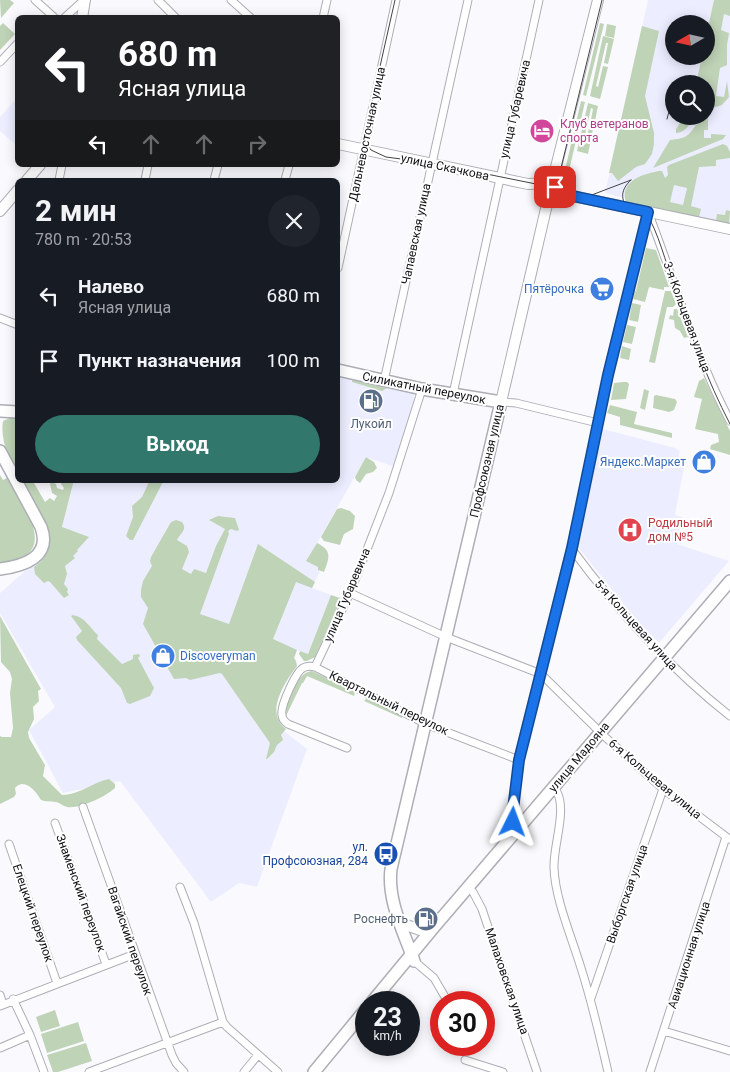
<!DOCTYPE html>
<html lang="ru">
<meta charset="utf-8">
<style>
:root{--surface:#171b24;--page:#20242c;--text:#f1f3f6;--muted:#9ea1a6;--accent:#32776b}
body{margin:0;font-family:Roboto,sans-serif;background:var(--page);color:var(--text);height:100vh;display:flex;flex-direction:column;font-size:19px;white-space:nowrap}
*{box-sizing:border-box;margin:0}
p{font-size:16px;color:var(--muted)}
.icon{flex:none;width:28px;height:28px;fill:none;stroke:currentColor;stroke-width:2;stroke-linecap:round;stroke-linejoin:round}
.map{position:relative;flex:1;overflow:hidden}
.side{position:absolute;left:15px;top:178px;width:325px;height:305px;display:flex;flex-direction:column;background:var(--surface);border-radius:8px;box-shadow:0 2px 12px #0003}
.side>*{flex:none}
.top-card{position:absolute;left:15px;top:15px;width:325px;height:152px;border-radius:8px;box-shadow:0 2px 12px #0003;background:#202124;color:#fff;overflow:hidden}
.needle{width:32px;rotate:261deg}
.controls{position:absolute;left:665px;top:15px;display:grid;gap:10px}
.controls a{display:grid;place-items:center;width:50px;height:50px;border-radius:50%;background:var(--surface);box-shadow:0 2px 12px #0003;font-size:25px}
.speed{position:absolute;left:355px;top:991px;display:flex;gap:10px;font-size:25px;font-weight:700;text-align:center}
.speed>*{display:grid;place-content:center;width:65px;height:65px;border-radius:50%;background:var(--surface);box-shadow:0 2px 12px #0003;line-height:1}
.speed small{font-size:12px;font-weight:400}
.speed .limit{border:8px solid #d22;background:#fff;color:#111}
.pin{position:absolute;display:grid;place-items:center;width:42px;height:42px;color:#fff;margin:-21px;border-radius:10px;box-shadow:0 2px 8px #0006}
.me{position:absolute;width:55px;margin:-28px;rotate:3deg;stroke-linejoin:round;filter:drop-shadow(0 0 4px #0008)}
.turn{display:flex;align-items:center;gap:18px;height:105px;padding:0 20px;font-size:22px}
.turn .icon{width:65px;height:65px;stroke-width:2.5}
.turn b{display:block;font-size:35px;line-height:42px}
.lanes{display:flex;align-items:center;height:48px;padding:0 20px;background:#0003;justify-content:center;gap:25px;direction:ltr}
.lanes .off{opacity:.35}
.round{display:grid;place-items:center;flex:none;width:52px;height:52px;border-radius:26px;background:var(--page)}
.summary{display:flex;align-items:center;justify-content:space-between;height:85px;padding:0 20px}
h1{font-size:30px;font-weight:700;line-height:38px}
.cta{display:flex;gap:10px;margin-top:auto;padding:10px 20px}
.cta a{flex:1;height:58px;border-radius:30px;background:var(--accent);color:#fff;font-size:20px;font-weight:700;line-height:58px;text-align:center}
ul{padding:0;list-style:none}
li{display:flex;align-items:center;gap:15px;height:65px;padding:0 20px}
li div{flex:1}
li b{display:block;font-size:19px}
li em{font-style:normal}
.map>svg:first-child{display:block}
</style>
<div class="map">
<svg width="730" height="1072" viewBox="0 0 730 1072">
<rect width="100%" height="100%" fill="#fafafe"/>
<path fill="#eceeff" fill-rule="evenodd" d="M648 0H730V225L605 193ZM674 24H706V56H674ZM674 84H706V116H674Z
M17 98V146L0 131V117Z
M338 376 414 394 413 405 395 467 366 457 307 561 319 567 318 570 320 571 312 588 331 595 308 654 297 650 277 696 274 713 284 731 307 749 257 887 239 883 211 902 120 781 63 793 29 730 55 707 0 613V593L25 571 37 565 45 555 49 543 62 528 74 480H338Z
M603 429 675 448 680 451 677 465 684 467 675 515 682 517 677 544 729 561 659 643 639 623 577 546Z"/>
<path fill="#bfd3b7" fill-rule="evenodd" d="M0 0H10L14 3 1 18Z
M714 0H730V16L724 14 721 30 729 33 727 45V65L720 68 716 96 724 97 727 81 729 97 722 105 706 110V84H696L702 56H706V37Z
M3 23 15 34 0 50V26Z
M600 23 604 24 586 96 583 95Z
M607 24 616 26 614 38 605 36Z
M642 26 659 31 645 96 654 133V144L652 154 645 164 636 167 618 181 612 173H609Z
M603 36 614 39 608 64 604 63 608 43H606L596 86 598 87 603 66 608 67 600 99 590 96Z
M581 101 585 102 566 184 562 183Z
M588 103 598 106 594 126 590 125 593 109 591 108 583 144 585 145 589 128 593 129 588 154 577 151Z
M685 116H695C690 123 686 133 676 133V129Z
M708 117V130H704V138H711V134L726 135 723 139 653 168 670 140C677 139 683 139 689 134 696 127 697 119 708 117Z
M723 144 727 146 730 152V158L716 160V166L699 167 691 206 701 209 699 217 626 202C619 181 643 174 659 171H662L665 178 668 175 667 167 669 165ZM674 185 687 188 683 205 670 202Z
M726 210 730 211 729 224 716 221 717 214 725 215Z
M646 248 656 250 669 287H664V290L649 287 645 302 633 299 635 291 639 292 636 291Z
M665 291H671L676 304 673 307H667L655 363 649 362Z
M632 303 641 305 638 322 629 320Z
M674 309H677L688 337 684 338 680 331 675 328 674 320 669 319 670 315 673 316Z
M627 325 636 327 632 344 623 342Z
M622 346 631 349 629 360 620 358Z
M704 378 730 431V455L710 449 711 445 719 442 718 434 695 429 702 399 694 397 699 381Z
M352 380 387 388 382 391 352 382Z
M623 382H627L629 384 626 399 611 400 614 383Z
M644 389 649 391 645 410 640 408Z
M656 395 675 399 677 402 674 410 669 412 653 408 654 396Z
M610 405 637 412 634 424 672 433V438L620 425V417L607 413Z
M12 417H17V439L15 449 17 450V475C9 460 0 439 3 421Z
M366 457 374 462 377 468 373 472 366 474 360 483 356 480 355 477Z
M0 475 3 480 7 478C18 499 53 540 23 558 17 562 7 563 0 565Z
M20 480H39L34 483 45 502 50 498 54 501 57 496 52 493 50 484 52 482 56 484 57 488 63 490 64 488 61 484 62 482 65 483 66 480H74L62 527 89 537 77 550 78 551 73 556 75 558 65 566 67 574 64 584 68 589 67 592 69 595 64 598 50 582 48 581 44 583 35 574 34 567C68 544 35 505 20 480Z
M150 480H164L133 540H130L126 536 133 517 132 506 142 497Z
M341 508 350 511 355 516 353 529 344 534 340 545 324 541 321 537 337 509Z
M218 516 235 518 239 530 237 531 231 529 228 531 229 534 200 614 229 624 258 544 315 582 312 588 296 582 273 639 297 650 294 658 296 661 297 666C285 682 264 713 286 729L281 735 283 740 277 745 274 752 267 759H266L270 743 222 674 220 673 190 680 186 678 174 679 143 624 148 608 141 597V590L143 581 152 566 150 561 151 557 171 522 176 520 182 522C188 530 180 533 177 540L187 546 189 552 182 569 191 574 194 569 206 573 216 546 225 529 209 520Z
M317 543C333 551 329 558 324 572L318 570V567L306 561Z
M331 595 340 598 341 600 315 657 307 661H304L299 654 300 651 308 654Z
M73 615C85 617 90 628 98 635L97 639 122 664 133 659V655L139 654 140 656 138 658 154 688 150 696 130 704 127 703 121 688 77 640 76 637 82 631 71 616Z
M0 616 41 689 38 691 39 701 33 707 34 719 28 732 29 738 45 765 43 776 62 795C79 795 93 782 109 779L115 784V788C105 797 80 809 67 807 63 806 60 803 56 802 50 801 46 802 41 800 36 791 24 777 15 788L16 794 14 797 0 804V736L2 737H11L13 728 10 693 12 679 10 672 1 662Z
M312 671 355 692 354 696 307 676 303 683H302L286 716 285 714V709C291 697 297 672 312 671Z
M367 698 402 715V718L364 701Z
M55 1010 60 1026 41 1032 36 1017Z
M78 1022 84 1041 47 1053 41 1034Z
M86 1043 92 1061 58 1072H53L47 1055Z"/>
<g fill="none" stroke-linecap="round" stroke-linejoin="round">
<defs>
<path id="street" d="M35 0 55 18
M158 0 176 18
M231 0 251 18
M64 18 84 0
M323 18 327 0
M0 62 18 43
M59 180 62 165
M145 180 148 165
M214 180 218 165
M285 180 289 165
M648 212C675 281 695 355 730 421
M338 268 396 0
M0 318 18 325
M384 381 468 0
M453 394 539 0
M501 402 516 403 598 423
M571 548C617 610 669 668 730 716
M350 593 446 637 541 674 600 732
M315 667 350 593 389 493 422 389
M604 736 663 789 729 839
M347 748 288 724C285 722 282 719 282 715 280 706 296 672 303 668 307 666 311 666 315 667L426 724 519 760
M557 792C567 811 553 846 554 868 555 899 572 938 581 968 592 1002 600 1037 608 1072
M83 807 172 1055 176 1063 184 1072
M55 823 106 964
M518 830 512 818 519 760 571 548 608 375 648 211
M9 844 57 983
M180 887 194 923 223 1022 227 1027 278 1072
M473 892 482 909 537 1072
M414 961 434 978 448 1002
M0 995 3 1004
M591 998 663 789
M13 999 30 1035 44 1072
M0 1006 135 954
M664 1031 730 1051
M0 1048 30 1035
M465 1060 503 1072
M89 1072 223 1022
M244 1072 258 1055
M650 1072 726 837"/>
<path id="secondary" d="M82 18 85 0
M338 144 528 184 552 183
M27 180 40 165
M552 183 560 192 568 195 730 229
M0 211 18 190
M501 402 552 183 598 0
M401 923 420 930 434 927"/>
<path id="primary" d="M338 370 422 389 501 402 391 869C387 901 404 932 414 961
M0 411 18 412
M0 451 41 527C52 557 24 566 0 569
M372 1002 434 927 730 581
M314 1072 366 1009"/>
</defs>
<use href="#street" stroke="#adaeb6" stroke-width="9"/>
<use href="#secondary" stroke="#adaeb6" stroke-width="12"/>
<use href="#primary" stroke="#adaeb6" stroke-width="14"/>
<use href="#street" stroke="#fff" stroke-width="7"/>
<use href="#secondary" stroke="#fff" stroke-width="10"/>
<use href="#primary" stroke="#fff" stroke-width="11"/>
<path stroke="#424346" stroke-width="1" d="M395 0 365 133 366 143 371 150 386 157 432 163 536 184 568 197 646 213C658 231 666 264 674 285 690 332 707 380 730 424
M667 119 674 93
M568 194C560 191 559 184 559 176L602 0
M582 197 589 196 631 180
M630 210C619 200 621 189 631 180"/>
</g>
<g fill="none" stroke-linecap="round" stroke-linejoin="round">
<defs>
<path id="route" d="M513 822 512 818 519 760 572 548 608 375 648 212 568 195 555 187"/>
</defs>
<use href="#route" stroke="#114b97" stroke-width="12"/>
<use href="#route" stroke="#1a73e8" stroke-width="9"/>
</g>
<defs>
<symbol id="hotel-disc" viewBox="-11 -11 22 22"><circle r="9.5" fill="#d1479c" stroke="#fff"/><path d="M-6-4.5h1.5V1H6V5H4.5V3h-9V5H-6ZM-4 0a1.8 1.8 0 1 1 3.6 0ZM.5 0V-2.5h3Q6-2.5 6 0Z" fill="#fff"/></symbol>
<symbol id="supermarket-disc" viewBox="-11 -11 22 22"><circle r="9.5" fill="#3f7fe0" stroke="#fff"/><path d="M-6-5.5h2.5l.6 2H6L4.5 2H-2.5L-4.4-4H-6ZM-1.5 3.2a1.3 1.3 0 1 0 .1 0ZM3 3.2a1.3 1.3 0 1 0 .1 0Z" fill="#fff"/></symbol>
<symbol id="fuel-disc" viewBox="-11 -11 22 22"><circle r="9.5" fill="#5c6f8a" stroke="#fff"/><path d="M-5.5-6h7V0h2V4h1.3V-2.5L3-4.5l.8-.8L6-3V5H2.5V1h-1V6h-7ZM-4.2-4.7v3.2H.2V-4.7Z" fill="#fff"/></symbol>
<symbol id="shop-disc" viewBox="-11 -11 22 22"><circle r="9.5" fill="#3f7fe0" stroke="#fff"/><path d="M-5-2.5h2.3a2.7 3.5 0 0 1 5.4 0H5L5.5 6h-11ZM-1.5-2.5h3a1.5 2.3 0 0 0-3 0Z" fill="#fff"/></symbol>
<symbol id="hospital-disc" viewBox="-11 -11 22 22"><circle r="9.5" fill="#e0444e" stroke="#fff"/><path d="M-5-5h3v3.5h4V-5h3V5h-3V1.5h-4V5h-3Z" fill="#fff"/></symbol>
<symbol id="bus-disc" viewBox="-11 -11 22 22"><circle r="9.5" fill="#1a4fb4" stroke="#fff"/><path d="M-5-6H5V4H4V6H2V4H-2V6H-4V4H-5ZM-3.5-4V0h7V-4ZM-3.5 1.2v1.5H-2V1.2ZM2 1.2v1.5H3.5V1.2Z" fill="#fff"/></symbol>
</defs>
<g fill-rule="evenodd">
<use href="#hotel-disc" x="528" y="117" width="28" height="28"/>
<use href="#supermarket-disc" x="588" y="275" width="28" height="28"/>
<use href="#fuel-disc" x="357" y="387" width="28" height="28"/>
<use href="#shop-disc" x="690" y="448" width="28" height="28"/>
<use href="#hospital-disc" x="616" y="516" width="28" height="28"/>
<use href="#shop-disc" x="149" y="642" width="28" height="28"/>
<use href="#bus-disc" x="372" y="840" width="28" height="28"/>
<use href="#fuel-disc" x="412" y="905" width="28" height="28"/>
</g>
<g text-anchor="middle" stroke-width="4" stroke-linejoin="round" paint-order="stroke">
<g font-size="12" fill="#101114" stroke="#fff">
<text transform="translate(515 109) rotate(-77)" y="4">улица Губаревича</text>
<text transform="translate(367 134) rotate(-78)" y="4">Дальневосточная улица</text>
<text transform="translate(445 167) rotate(12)" y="4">улица Скачкова</text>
<text transform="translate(416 234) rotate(-78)" y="4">Чапаевская улица</text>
<text transform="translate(687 317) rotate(70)" y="4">3-я Кольцевая улица</text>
<text transform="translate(424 388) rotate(11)" y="4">Силикатный переулок</text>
<text transform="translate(487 461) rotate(-77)" y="4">Профсоюзная улица</text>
<text transform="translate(347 595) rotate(-67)" y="4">улица Губаревича</text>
<text transform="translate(636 625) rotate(48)" y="4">5-я Кольцевая улица</text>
<text transform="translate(389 703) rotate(26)" y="4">Квартальный переулок</text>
<text transform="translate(579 757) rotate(-50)" y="4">улица Мадояна</text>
<text transform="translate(655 779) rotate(40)" y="4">6-я Кольцевая улица</text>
<text transform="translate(81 893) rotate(70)" y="4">Знаменский переулок</text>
<text transform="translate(627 894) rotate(-71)" y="4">Выборгская улица</text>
<text transform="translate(33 913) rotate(71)" y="4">Елецкий переулок</text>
<text transform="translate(130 941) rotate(71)" y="4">Вагайский переулок</text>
<text transform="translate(689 955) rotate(-72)" y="4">Авиационная улица</text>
<text transform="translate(507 981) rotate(71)" y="4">Малаховская улица</text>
</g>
<g font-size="12" fill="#b23c85" stroke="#fff" text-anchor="start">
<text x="560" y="128">Клуб ветеранов<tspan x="560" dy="14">спорта</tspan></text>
</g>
<g font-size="12" fill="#366cbe" stroke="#fff" text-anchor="end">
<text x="584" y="293">Пятёрочка</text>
<text x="686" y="466">Яндекс.Маркет</text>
<text x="180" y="660" text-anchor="start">Discoveryman</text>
</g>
<g font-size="12" fill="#4e5e75" stroke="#fff">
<text x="371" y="428">Лукойл</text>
<text x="408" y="923" text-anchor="end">Роснефть</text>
</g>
<g font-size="12" fill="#be3a42" stroke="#fff" text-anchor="start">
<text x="648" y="527">Родильный<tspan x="648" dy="14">дом №5</tspan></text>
</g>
<g font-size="12" fill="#164399" stroke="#fff" text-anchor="end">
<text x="368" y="851">ул.<tspan x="368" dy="14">Профсоюзная, 284</tspan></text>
</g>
</g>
</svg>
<div class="controls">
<a><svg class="needle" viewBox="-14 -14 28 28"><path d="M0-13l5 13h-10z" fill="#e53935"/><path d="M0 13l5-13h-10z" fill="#9ea1a6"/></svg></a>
<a><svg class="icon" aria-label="search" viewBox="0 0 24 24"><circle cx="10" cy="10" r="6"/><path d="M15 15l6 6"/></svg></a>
</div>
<div class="speed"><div>23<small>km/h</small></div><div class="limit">30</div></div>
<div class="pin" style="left:555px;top:187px;background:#d93025"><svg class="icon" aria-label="arrive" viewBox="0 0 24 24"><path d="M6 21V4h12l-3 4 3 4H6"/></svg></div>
<svg class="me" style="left:513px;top:822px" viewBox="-20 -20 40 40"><path d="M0-17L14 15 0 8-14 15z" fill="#1a73e8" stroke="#fff" stroke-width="4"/></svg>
<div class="top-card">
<div class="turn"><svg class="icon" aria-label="left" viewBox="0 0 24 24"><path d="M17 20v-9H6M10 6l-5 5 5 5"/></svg><div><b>680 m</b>Ясная улица</div></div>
<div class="lanes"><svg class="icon" aria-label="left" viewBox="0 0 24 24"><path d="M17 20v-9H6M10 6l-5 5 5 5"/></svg><svg class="icon off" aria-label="ahead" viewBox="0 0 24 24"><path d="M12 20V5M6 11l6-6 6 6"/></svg><svg class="icon off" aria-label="ahead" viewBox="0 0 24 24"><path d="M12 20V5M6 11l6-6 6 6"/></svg><svg class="icon off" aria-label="right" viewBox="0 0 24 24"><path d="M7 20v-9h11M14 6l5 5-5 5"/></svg></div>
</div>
<section class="side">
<div class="summary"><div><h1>2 мин</h1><p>780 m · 20:53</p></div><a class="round"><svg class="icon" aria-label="close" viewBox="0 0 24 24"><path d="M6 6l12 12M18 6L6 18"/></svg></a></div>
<ul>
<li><svg class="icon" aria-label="left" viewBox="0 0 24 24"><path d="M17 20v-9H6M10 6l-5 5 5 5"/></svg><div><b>Налево</b><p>Ясная улица</p></div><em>680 m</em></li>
<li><svg class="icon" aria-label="arrive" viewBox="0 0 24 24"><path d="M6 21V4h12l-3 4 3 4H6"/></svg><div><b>Пункт назначения</b></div><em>100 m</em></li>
</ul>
<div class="cta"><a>Выход</a></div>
</section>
</div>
